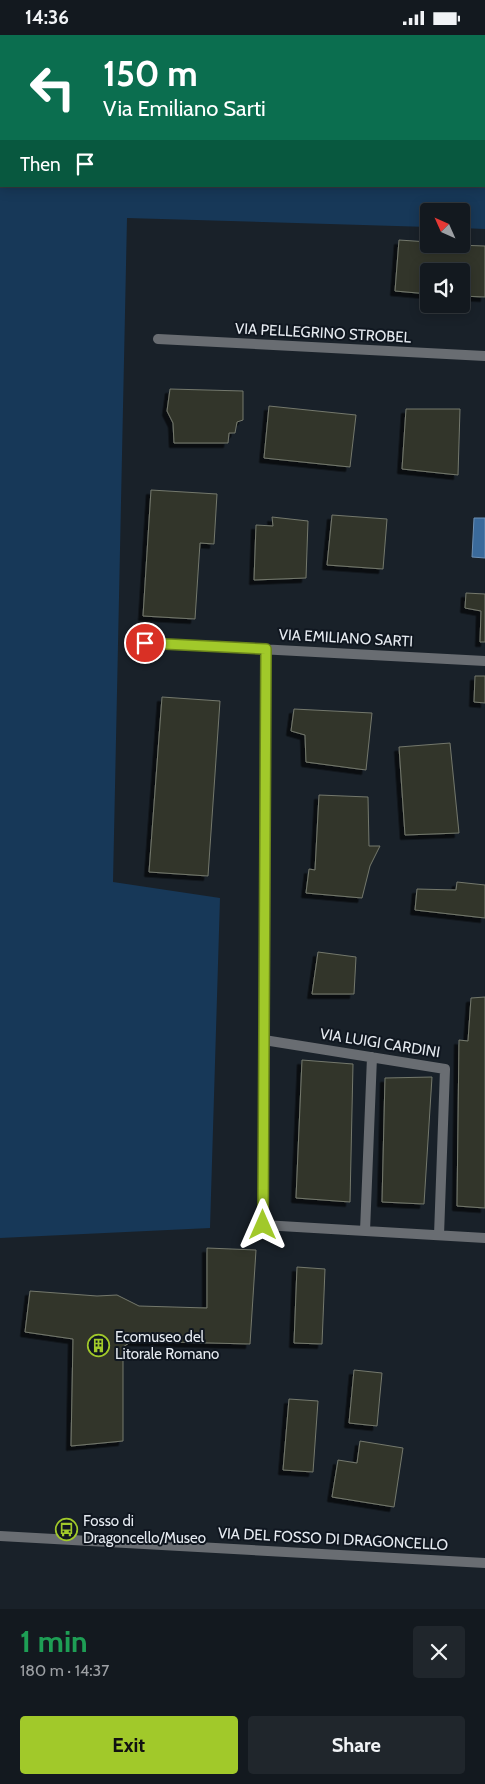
<!DOCTYPE html>
<meta charset="utf-8">
<style>
:root{--surface:#13191f;--page:#20262c;--text:#f1f3f6;--muted:#9da0a4;--line:#32383d;--accent:#a1c92a}
body{margin:0;font-family:Cabin,sans-serif;background:var(--page);color:var(--text);height:100vh;display:flex;flex-direction:column;font-size:19px;white-space:nowrap}
*{box-sizing:border-box;margin:0}
p{font-size:16px;color:var(--muted)}
.icon{flex:none;width:28px;height:28px;fill:none;stroke:currentColor;stroke-width:2;stroke-linecap:round;stroke-linejoin:round}
.map{position:relative;height:1574px;overflow:hidden}
.panel{display:flex;flex-direction:column;background:var(--surface);flex:1}
.panel>*{flex:none}
.banner{position:absolute;left:0px;top:0px;width:485px;height:152px;box-shadow:0 2px 12px #0003,0 0 0 1px var(--line);background:#0b6e4f;color:#fff;overflow:hidden}
.needle{width:32px;rotate:315deg}
.controls{position:absolute;left:420px;top:168px;display:grid;gap:10px}
.controls a{display:grid;place-items:center;width:50px;height:50px;border-radius:5px;background:var(--surface);box-shadow:0 2px 12px #0003,0 0 0 1px var(--line);font-size:25px}
.pin{position:absolute;display:grid;place-items:center;width:42px;height:42px;color:#fff;margin:-21px;border:2px solid #fff;border-radius:50%;box-shadow:0 1px 5px #0007}
.me{position:absolute;width:55px;margin:-28px;rotate:0deg;stroke-linejoin:round;filter:drop-shadow(0 0 4px #0008)}
.turn{display:flex;align-items:center;gap:18px;height:105px;padding:0 20px;font-size:22px}
.turn .icon{width:65px;height:65px;stroke-width:2.5}
.turn b{display:block;font-size:35px;line-height:42px}
.then{display:flex;align-items:center;height:48px;padding:0 20px;background:#0003;gap:10px;font-size:19px}
.round{display:grid;place-items:center;flex:none;width:52px;height:52px;border-radius:5px;background:var(--page)}
.head{display:flex;align-items:center;justify-content:space-between;height:85px;padding:0 20px}
h1{font-size:30px;font-weight:700;line-height:38px;color:#1e9e55}
.action{display:flex;gap:10px;margin-top:auto;padding:10px 20px}
.action a{flex:1;height:58px;border-radius:5px;background:var(--accent);color:#111;font-size:20px;font-weight:700;line-height:58px;text-align:center}
.action a+a{background:var(--page);color:var(--text)}
.status{display:flex;justify-content:space-between;align-items:center;height:35px;padding:0 25px;background:var(--surface);direction:ltr}
.status svg{height:14px;fill:currentColor}
.map>svg:first-child{display:block}
</style>
<div class="status"><b>14:36</b><svg viewBox="0 0 49 12"><path d="M0 12V9h3v3zM5 12V6h3v6zM10 12V3h3v9zM15 12V0h3v12zM26 1h20v11H26zM47 4h2v5h-2z"/></svg></div>
<div class="map">
<svg width="485" height="1574" viewBox="0 0 485 1574">
<defs>
<filter id="shadow"><feDropShadow dx="-4.5" dy="4.5" stdDeviation="0" flood-color="#0009"/></filter>
</defs>
<rect width="100%" height="100%" fill="#192129"/>
<path fill="#173858" fill-rule="evenodd" d="M0 0H485V194L461 193V176H429V192L127 183 113 847 220 863 210 1193 0 1203ZM1 1H484V151H1Z"/>
<path fill="#3a6a9b" stroke="#6d90b4" d="M474 483H485V523L472 522Z"/>
<g fill="none" stroke-linecap="round" stroke-linejoin="round">
<path stroke="#3a6a9b" stroke-width="28" d="M0 110H1
M484 134H485"/>
</g>
<path fill="#32362b" stroke="#74786c" filter="url(#shadow)" d="M399 205 429 207V209L485 211V262L461 261V236H429V259L395 256Z
M170 354 243 356V385L237 387 235 398H229L228 408H174L173 388 167 376Z
M269 371 356 380 350 432 264 423Z
M406 374H460L458 440 402 434Z
M151 455 217 459 214 509 200 508 195 584 143 581Z
M332 480 387 484 383 534 327 530Z
M272 482 308 486 306 543 254 545 256 490 273 491Z
M466 558 485 559V607H480L481 576 465 573Z
M475 641H485V668L474 667Z
M162 662 220 666 208 841 149 837Z
M294 674 372 678 366 735 306 727 305 700 291 696Z
M450 708 459 798 405 800 399 712Z
M319 760 368 762 369 811H380L370 831 362 863 306 858 309 834 315 835Z
M457 847 485 850V883L415 875 417 854 456 855Z
M318 917 356 922 354 959H312Z
M485 962V1173L457 1171 459 1005 468 1006 471 963Z
M302 1025 353 1029 350 1167 296 1163Z
M432 1042 424 1169 382 1167 385 1043Z
M207 1213 256 1215 250 1309 132 1306 123 1312V1406L71 1411 73 1304 25 1297 30 1256 97 1261 117 1260 139 1271 207 1273Z
M297 1232 325 1234 322 1309 294 1308Z
M354 1335 382 1338 377 1391 349 1388Z
M289 1364 318 1366 313 1437 283 1435Z
M360 1406 403 1413 394 1472 332 1462 338 1425 357 1428Z"/>
<g fill="none" stroke-linecap="round" stroke-linejoin="round">
<path stroke="#696d72" stroke-width="10" d="M158 304 485 321
M145 608 485 626
M266 614 263 1190 485 1203
M264 1005 445 1034 439 1200
M365 1196 372 1022"/>
<path stroke="#696d72" stroke-width="10" d="M0 1501 485 1528"/>
</g>
<g fill="none" stroke-linecap="round" stroke-linejoin="round">
<defs>
<path id="route" d="M145 608 266 614 263 1190"/>
</defs>
<use href="#route" stroke="#69831b" stroke-width="12"/>
<use href="#route" stroke="#a1c92a" stroke-width="9"/>
</g>
<defs>
<symbol id="building-ring" viewBox="-11 -11 22 22"><circle r="9.5" fill="#101720" stroke="#a1c92a" stroke-width="1.5"/><path d="M-4-6H4V6H1V3H-1V6H-4ZM-2.5-4.3h1.7v1.8h-1.7ZM.8-4.3h1.7v1.8H.8ZM-2.5-1h1.7V.8h-1.7ZM.8-1h1.7V.8H.8Z" fill="#a1c92a"/></symbol>
<symbol id="bus-ring" viewBox="-11 -11 22 22"><circle r="9.5" fill="#101720" stroke="#a1c92a" stroke-width="1.5"/><path d="M-5-6H5V4H4V6H2V4H-2V6H-4V4H-5ZM-3.5-4V0h7V-4ZM-3.5 1.2v1.5H-2V1.2ZM2 1.2v1.5H3.5V1.2Z" fill="#a1c92a"/></symbol>
</defs>
<g fill-rule="evenodd">
<use href="#building-ring" x="86" y="1298" width="25" height="25"/>
<use href="#bus-ring" x="54" y="1482" width="25" height="25"/>
</g>
<g text-anchor="middle" stroke-width="4" stroke-linejoin="round" paint-order="stroke">
<g font-size="15" fill="#e5eaf0" stroke="#101720">
<text transform="translate(323 298) rotate(3)" y="5">VIA PELLEGRINO STROBEL</text>
<text transform="translate(346 603) rotate(3)" y="5">VIA EMILIANO SARTI</text>
<text transform="translate(380 1008) rotate(9)" y="5">VIA LUIGI CARDINI</text>
<text transform="translate(333 1504) rotate(3)" y="5">VIA DEL FOSSO DI DRAGONCELLO</text>
</g>
<g font-size="15" fill="#e5eaf0" stroke="#101720" text-anchor="start">
<text x="115" y="1307">Ecomuseo del<tspan x="115" dy="17">Litorale Romano</tspan></text>
<text x="83" y="1491">Fosso di<tspan x="83" dy="17">Dragoncello/Museo</tspan></text>
</g>
</g>
</svg>
<div class="controls">
<a><svg class="needle" viewBox="-14 -14 28 28"><path d="M0-13l5 13h-10z" fill="#e53935"/><path d="M0 13l5-13h-10z" fill="#9da0a4"/></svg></a>
<a><svg class="icon" aria-label="sound" viewBox="0 0 24 24"><path d="M4 9h4l5-4v14l-5-4H4zM17 9q2 3 0 6"/></svg></a>
</div>
<div class="pin" style="left:145px;top:608px;background:#d93025"><svg class="icon" aria-label="arrive" viewBox="0 0 24 24"><path d="M6 21V4h12l-3 4 3 4H6"/></svg></div>
<svg class="me" style="left:263px;top:1190px" viewBox="-20 -20 40 40"><path d="M0-17L14 15 0 8-14 15z" fill="#a1c92a" stroke="#fff" stroke-width="4"/></svg>
<div class="banner">
<div class="turn"><svg class="icon" aria-label="left" viewBox="0 0 24 24"><path d="M17 20v-9H6M10 6l-5 5 5 5"/></svg><div><b>150 m</b>Via Emiliano Sarti</div></div>
<div class="then">Then<svg class="icon" aria-label="arrive" viewBox="0 0 24 24"><path d="M6 21V4h12l-3 4 3 4H6"/></svg></div>
</div>
</div>
<section class="panel">
<div class="head"><div><h1>1 min</h1><p>180 m · 14:37</p></div><a class="round"><svg class="icon" aria-label="close" viewBox="0 0 24 24"><path d="M6 6l12 12M18 6L6 18"/></svg></a></div>
<div class="action"><a>Exit</a><a>Share</a></div>
</section>
